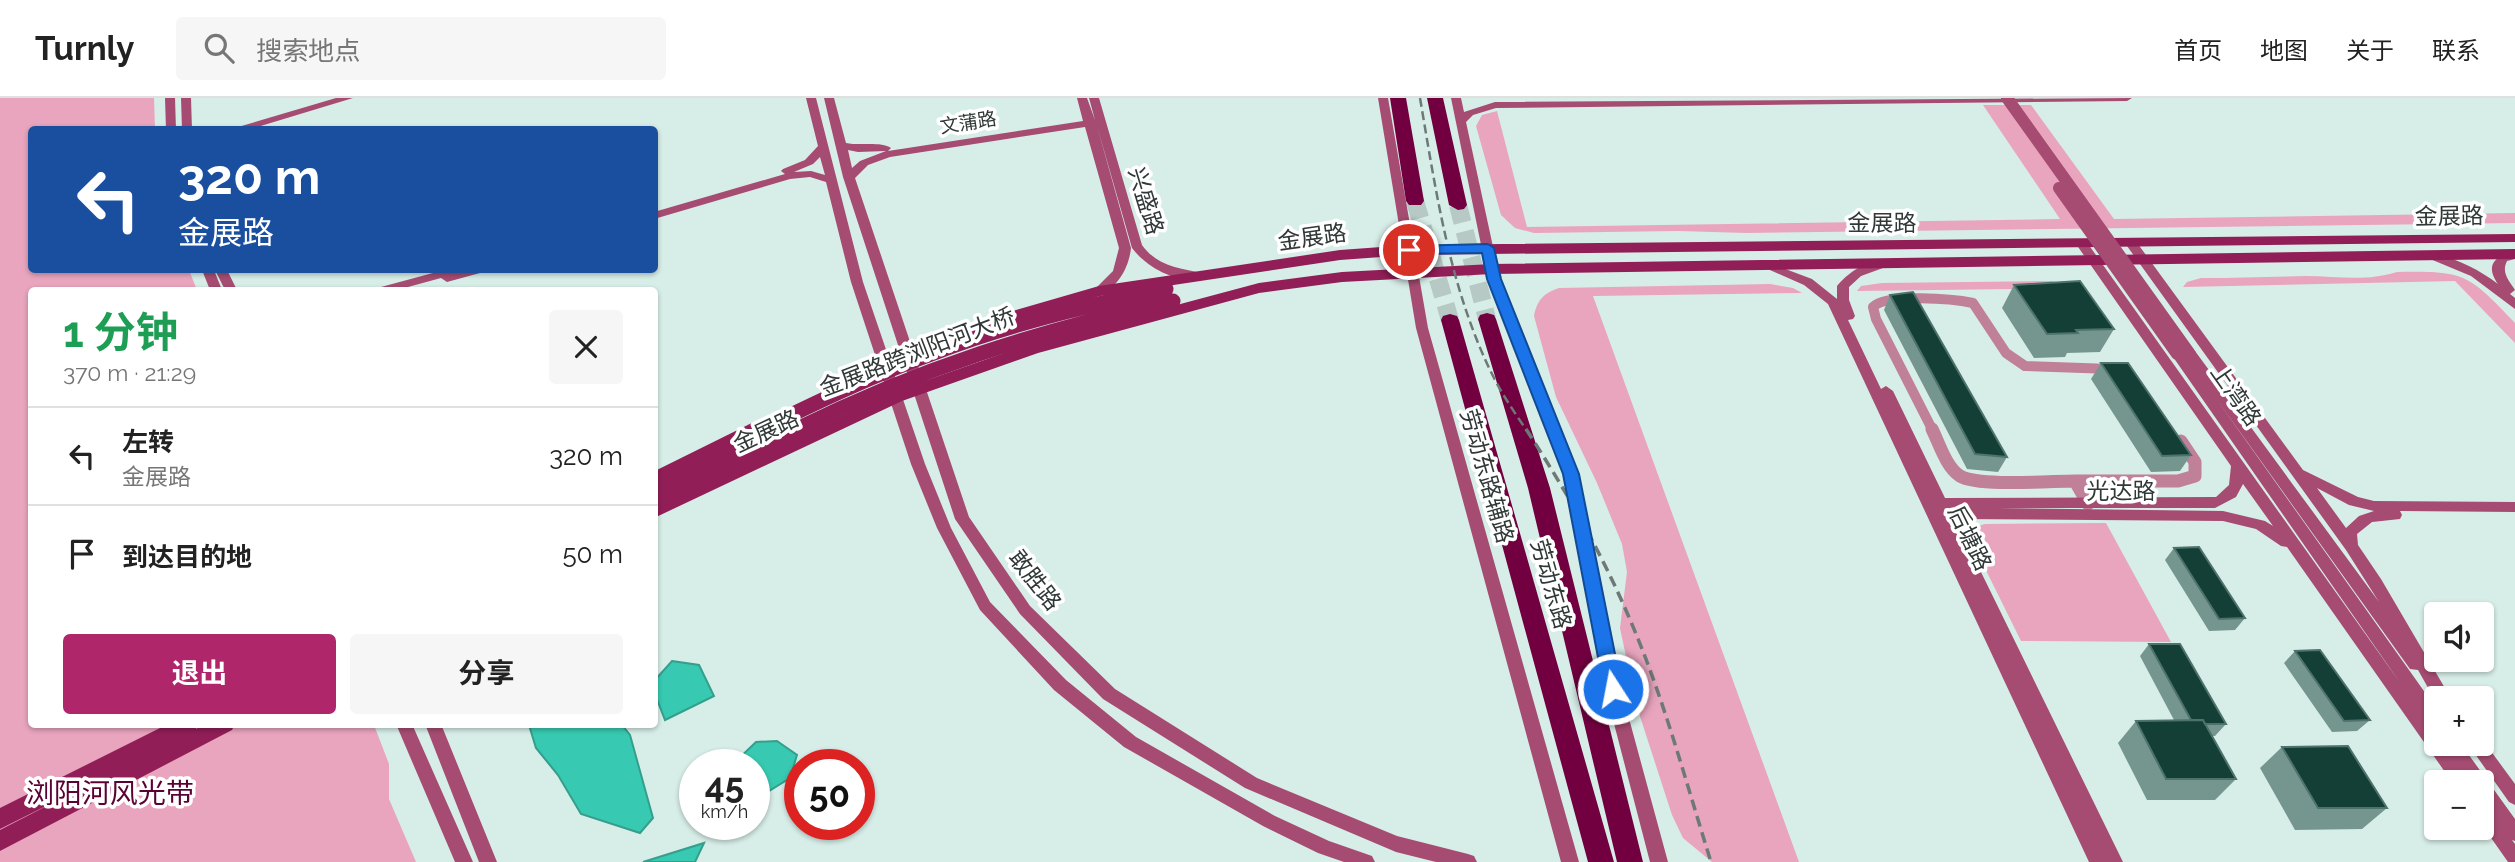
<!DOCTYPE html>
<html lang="zh">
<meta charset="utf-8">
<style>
:root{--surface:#fff;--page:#f6f6f6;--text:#222;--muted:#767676;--line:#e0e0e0;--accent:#af276a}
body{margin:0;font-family:Raleway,"Noto Sans SC",sans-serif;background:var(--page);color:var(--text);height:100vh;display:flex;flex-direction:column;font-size:26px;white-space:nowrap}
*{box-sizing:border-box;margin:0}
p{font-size:23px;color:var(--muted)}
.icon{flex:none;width:38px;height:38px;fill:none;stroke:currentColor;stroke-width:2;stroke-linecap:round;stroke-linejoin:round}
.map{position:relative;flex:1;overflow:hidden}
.drawer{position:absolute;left:28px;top:189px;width:630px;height:441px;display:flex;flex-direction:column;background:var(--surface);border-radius:7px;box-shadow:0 2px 5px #0004}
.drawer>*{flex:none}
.guide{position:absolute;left:28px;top:28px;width:630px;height:147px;border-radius:7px;box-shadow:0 2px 5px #0004;background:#1a4fa0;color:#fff;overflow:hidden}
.controls{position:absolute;left:2424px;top:504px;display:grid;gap:14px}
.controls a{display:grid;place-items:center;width:70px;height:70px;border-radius:7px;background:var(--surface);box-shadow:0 2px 5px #0004;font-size:35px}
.speed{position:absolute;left:679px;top:651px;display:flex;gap:14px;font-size:35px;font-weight:700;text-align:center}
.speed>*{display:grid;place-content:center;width:91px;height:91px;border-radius:50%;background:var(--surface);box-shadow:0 2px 5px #0004;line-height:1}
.speed small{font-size:18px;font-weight:400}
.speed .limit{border:10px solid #d22;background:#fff;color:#111}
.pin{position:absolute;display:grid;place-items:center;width:60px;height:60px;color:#fff;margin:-30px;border:4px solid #fff;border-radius:50%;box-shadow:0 2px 7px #0007}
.me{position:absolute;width:77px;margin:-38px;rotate:349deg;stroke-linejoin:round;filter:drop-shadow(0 0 5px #0008)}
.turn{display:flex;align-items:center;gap:24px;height:147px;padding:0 35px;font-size:32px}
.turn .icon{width:91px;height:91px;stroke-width:2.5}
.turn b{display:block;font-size:49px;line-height:60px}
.round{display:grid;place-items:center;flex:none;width:74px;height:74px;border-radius:7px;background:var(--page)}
.headline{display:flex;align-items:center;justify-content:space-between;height:119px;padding:0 35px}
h1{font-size:42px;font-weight:700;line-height:52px;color:#1e9e55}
.primary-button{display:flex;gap:14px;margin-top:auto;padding:14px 35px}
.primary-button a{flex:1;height:80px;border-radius:7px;background:var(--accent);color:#fff;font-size:28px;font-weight:700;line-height:80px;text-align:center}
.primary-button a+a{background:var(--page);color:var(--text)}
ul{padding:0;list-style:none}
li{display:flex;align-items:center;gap:21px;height:98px;padding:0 35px;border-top:2px solid var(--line)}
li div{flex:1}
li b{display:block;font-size:26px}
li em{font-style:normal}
header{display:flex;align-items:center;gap:42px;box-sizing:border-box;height:98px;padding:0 35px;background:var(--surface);border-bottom:2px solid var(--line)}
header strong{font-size:33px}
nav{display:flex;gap:38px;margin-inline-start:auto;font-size:24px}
.search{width:490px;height:63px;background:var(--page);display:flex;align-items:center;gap:18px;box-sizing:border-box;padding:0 24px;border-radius:7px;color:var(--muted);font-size:26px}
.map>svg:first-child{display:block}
</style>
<header>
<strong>Turnly</strong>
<div class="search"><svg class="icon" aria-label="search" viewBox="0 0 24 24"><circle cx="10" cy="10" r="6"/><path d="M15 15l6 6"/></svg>搜索地点</div>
<nav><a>首页</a><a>地图</a><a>关于</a><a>联系</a></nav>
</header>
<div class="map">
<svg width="2515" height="764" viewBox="0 0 2515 764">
<rect width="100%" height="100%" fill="#d7ede7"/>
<path fill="#e8a5bd" d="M0 0H154L155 31 32 32V172H189L197 192H32V626L374 627 389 666V701L416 764H0Z
M1983 7H2031L2114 121 2515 115V125L1747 135 1678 133 1534 135 1515 130 1501 117 1476 28 1482 17 1497 13 1527 129 2060 121Z
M2397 174C2466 173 2468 176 2515 225V245L2455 183 2183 189 2187 184 2201 180C2236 180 2270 179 2305 178 2338 178 2365 184 2397 174Z
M2051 183 2082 190 1857 193 1861 188 1882 185Z
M1770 186 1793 190 1802 195 1593 198 1799 764H1712L1683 740 1672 717 1636 606 1620 530 1627 474 1622 446 1597 385 1556 299 1534 218C1537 202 1544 195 1559 190Z
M2106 425 2171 544 2021 543 1974 448 1971 438 1975 429 1985 426Z"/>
<path fill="#37c9b1" stroke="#359e8c" stroke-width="2" d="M672 563 699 567 714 598 665 622 655 596V582Z
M529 627H622L630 637 653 720 640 735 581 716 558 677 536 650Z
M777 643 797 657 790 680 761 698 754 697V667H732L756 644Z
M704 745 695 764H643Z"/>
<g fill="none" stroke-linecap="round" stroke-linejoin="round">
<path stroke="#b6c9c4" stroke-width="18" stroke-dasharray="18 9" stroke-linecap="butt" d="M1415 103 1450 222
M1458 107 1487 221"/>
<path stroke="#bf8098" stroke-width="10" d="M1933 333 1876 221 1873 209C1886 195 1954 201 1973 205L2006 255 2025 268 2111 271"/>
<path stroke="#bf8098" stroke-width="13" d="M1932 331C1939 345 1946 369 1960 378 1979 389 2051 383 2075 383
M2088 406 2075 383H2178L2195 378V364L2181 343"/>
<path fill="#a64c72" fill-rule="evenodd" d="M165 0H175L176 32H166Z
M181 0H191L192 32H182Z
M336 0H353L247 32H228Z
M806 0H816L863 184 925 366 951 430 990 504 1066 582 1136 639 1275 718 1329 743 1372 758 1375 764H1344L1318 755 1263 728 1124 649 1054 592 980 512 937 430 911 366 851 184 826 84 810 79 790 81 654 121V114L785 76 781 73 783 71 805 62 818 48ZM820 59 825 77 811 73 794 74 813 66Z
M824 0H834L846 45C860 48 881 43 891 50L888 53 1083 23 1077 0H1087L1095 22 1089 0H1099L1142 147C1157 168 1178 170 1202 175L1204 178 1202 181C1176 185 1147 170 1132 150L1097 28 1131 150C1129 169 1118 190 1099 197L1093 193 1113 173 1119 150 1085 29 890 59 868 67 855 80 969 419 1030 508 1115 591 1257 680 1397 738 1468 756 1474 758 1477 764H1436L1396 754 1245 690 1103 601 1020 516 955 421 843 79ZM848 52 858 54 886 53 860 63 852 70Z
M1378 0H1388L1428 230 1579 764H1561L1416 230Z
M1451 0H1461L1464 14 1495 4 2132 0 2127 3 1496 10 1473 17 1466 24 1500 181 1578 376 1621 591 1668 764H1650L1605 591 1564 376 1488 181Z
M2131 141 2135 142 2303 372 2358 399 2374 403 2515 404V414L2400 413 2402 417 2400 421 2372 424 2357 436 2358 447 2381 481 2449 597 2447 600 2435 602 2418 572 2410 571 2215 299 2436 610V630L2431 628 2436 635V646H2461L2515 721V743L2512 742 2515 746V764H2508L2482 727V707L2487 708 2482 700V684H2452L2287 449 2281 448 2256 431 2223 423 1955 421 2123 764H2089L1828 206 1804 187 1761 168 1767 164 1812 181 1837 201V188C1848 175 1866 162 1883 164L1885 167 1883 170 1861 178 1849 189V202L1855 218 1853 221 1848 222 1881 291 1886 288 1893 293 1945 400 2216 399 2229 387 2231 368 2076 146 2078 143H2086L2401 586 2171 256 2177 252 2184 256 2190 252 2195 253 2379 504 2346 452 2127 148V142ZM2243 386 2273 428 2265 423 2223 413 1998 410H2215L2236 399ZM2317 390 2349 407 2374 413 2359 418 2346 430Z
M2515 153V161L2507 163C2501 175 2509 182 2515 192L2510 196 2515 200V211L2471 178 2423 158 2429 154C2455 160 2477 170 2498 186 2484 166 2496 158 2515 153Z
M202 172H214L222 192H210Z
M215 172H227L237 192H225Z
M444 172H482L480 175 447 184 441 180 397 192H379L381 189Z
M396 626H412L473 764H455Z
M425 626H441L497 764H479Z
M2482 641 2515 686V707L2509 704 2468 646H2482Z"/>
<path fill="#911e57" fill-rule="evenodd" d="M2515 136V144L1409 157 1340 162 1100 198 1021 222 921 259 915 260 907 255 909 251 1009 214 1099 188 1340 152 1409 147Z
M2515 151V161L1492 176 1342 184 1259 195 1038 255 902 303 654 420V405L890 295 1027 247 1259 185 1342 174 1492 166Z
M168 626H198L196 631 205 626H235L232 632 0 753V732L68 697 0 731V710Z"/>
<path fill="#720040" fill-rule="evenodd" d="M1390 0H1406L1424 103 1421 107H1409L1406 103Z
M1427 0H1443L1467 107 1464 111 1458 112 1449 107Z
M1487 215 1494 217 1496 221 1550 390 1643 764H1617L1528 390 1478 221 1480 217Z
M1450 216 1457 218 1459 222 1614 764H1588L1441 222 1443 218Z"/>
<path stroke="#6c7976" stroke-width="2.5" stroke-dasharray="9 4.5" stroke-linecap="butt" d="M1420 0C1436 94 1450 192 1493 278 1503 298 1515 315 1527 333"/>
<path stroke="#6c7976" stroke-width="3.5" stroke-dasharray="11 6" stroke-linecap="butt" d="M1526 331C1565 391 1600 452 1628 517 1663 597 1685 681 1711 764"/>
<path stroke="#a64c72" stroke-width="12" d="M2007 0 2190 256
M2059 90 2177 256"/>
<path stroke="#911e57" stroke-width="15" d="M758 333C815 305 873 277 934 255 1009 226 1088 207 1166 191
M793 333C920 270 1035 234 1173 203"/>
<path stroke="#911e57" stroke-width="19" d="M654 384 761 331
M654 402 797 331"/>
</g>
<path fill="#75968f" d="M2014 187 2114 231 2100 254 2067 255 2065 259 2034 260 2002 210Z
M1890 197 2007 359 1998 374 1967 371 1884 212Z
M2101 265 2191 357 2180 373 2151 374 2091 281Z
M2174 450 2245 520 2235 532 2209 533 2165 462Z
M2149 546 2226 626 2215 638H2212L2236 681 2215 702H2147L2118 645 2136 623 2174 622 2140 558Z
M2295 553 2370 622 2357 633 2332 634 2284 565Z
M2282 649 2387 710 2362 731 2295 732 2260 670Z"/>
<path fill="#133f37" stroke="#4e736c" stroke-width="2" d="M2080 183 2114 231 2076 232 2078 235 2047 236 2014 187Z
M1913 194 2007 359 1975 356 1890 197Z
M2101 265H2128L2191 357 2162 358Z
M2199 449 2245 520 2219 521 2174 450Z
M2149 546H2180L2226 626H2205L2203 622H2191Z
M2320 552 2370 622 2344 623 2295 553Z
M2203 622 2236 681H2166L2136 623Z
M2348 648 2387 710H2318L2282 649Z"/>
<path fill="#1a73e8" stroke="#114b97" stroke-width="2" d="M1488 146 1494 150 1501 181 1579 376 1622 591 1620 597 1613 599 1607 597 1604 591 1563 376 1487 181 1482 155 1409 156 1402 152 1409 148Z"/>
<g text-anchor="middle" stroke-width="7" stroke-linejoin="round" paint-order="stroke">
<g font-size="19" fill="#303937" stroke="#fff">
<text transform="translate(968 24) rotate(-9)" y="7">文蒲路</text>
</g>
<g font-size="23" fill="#303937" stroke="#fff">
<text transform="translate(1146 103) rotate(73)" y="8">兴盛路</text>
<text transform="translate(2449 118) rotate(-1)" y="8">金展路</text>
<text x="1882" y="133">金展路</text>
<text transform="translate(1312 139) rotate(-8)" y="8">金展路</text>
<text transform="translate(917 254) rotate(-21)" y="8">金展路跨浏阳河大桥</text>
<text transform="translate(2236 297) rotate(55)" y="8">上湾路</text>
<text transform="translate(766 333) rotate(-25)" y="8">金展路</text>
<text transform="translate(1487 378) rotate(74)" y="8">劳动东路辅路</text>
<text x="2121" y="401">光达路</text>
<text transform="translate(1970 440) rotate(64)" y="8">后塘路</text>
<text transform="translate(1035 482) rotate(52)" y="8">敢胜路</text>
<text transform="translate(1551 486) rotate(74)" y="8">劳动东路</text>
</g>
<g font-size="28" fill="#5a0232" stroke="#fff">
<text x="110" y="705">浏阳河风光带</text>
</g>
</g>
</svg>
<div class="controls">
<a><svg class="icon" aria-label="sound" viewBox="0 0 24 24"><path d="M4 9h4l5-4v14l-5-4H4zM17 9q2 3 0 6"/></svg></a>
<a>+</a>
<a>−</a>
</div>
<div class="speed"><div>45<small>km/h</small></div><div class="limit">50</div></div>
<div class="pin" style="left:1409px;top:152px;background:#d93025"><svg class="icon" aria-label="arrive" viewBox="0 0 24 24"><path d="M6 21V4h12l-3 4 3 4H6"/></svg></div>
<svg class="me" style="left:1613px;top:591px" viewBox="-20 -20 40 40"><circle r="17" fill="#1a73e8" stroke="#fff" stroke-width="3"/><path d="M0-11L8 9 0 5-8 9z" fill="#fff"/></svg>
<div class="guide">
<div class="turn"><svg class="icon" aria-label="left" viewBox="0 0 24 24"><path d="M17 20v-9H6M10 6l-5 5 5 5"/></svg><div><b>320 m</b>金展路</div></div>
</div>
<section class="drawer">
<div class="headline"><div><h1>1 分钟</h1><p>370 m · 21:29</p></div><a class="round"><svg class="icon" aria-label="close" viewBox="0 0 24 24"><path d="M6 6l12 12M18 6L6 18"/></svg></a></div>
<ul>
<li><svg class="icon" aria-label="left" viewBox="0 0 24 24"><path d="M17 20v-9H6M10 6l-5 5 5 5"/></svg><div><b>左转</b><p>金展路</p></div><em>320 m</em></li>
<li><svg class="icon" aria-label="arrive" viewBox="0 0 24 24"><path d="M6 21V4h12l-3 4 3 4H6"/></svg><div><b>到达目的地</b></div><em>50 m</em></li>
</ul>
<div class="primary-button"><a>退出</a><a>分享</a></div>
</section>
</div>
